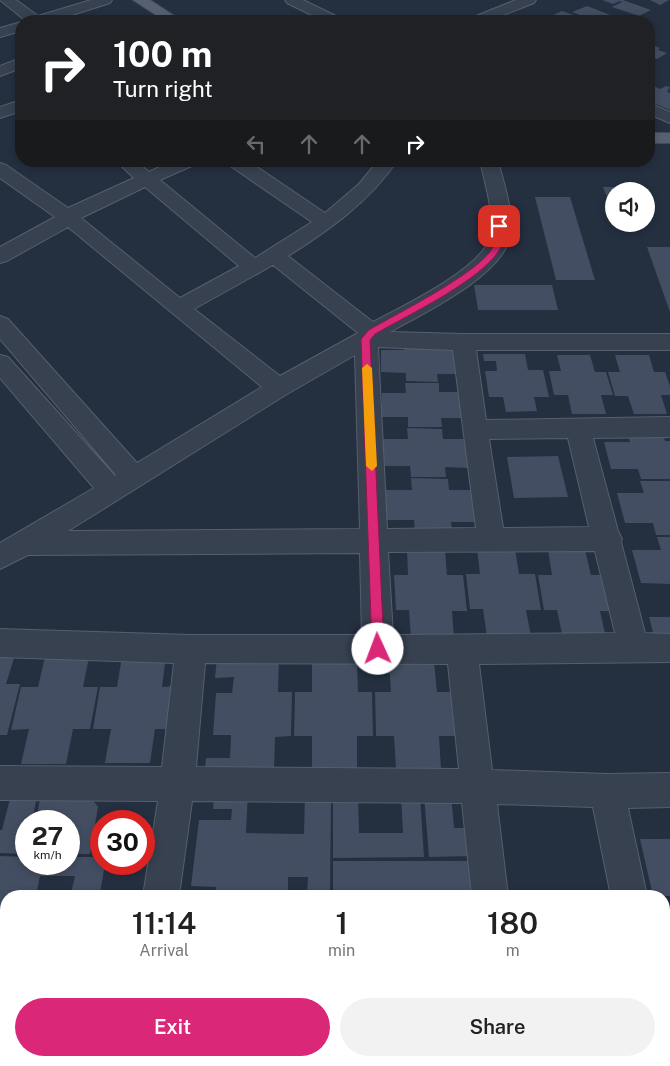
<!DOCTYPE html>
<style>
:root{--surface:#fff;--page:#f2f2f2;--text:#222;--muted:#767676;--accent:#db2777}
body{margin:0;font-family:"Public Sans",sans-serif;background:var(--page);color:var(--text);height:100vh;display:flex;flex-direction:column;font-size:19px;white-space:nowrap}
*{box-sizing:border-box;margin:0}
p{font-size:16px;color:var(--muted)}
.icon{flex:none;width:28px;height:28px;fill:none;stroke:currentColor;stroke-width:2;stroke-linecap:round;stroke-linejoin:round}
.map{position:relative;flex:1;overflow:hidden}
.panel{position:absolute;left:0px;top:890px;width:670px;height:176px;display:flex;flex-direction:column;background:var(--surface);border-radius:20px 20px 0 0;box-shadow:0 2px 8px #0003}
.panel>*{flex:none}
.guide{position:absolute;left:15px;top:15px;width:640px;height:152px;border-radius:20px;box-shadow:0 2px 8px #0003;background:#202124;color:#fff;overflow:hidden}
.buttons{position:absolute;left:605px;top:182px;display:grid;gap:10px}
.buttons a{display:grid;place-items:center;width:50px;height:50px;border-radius:50%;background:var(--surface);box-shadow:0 2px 8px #0003;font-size:25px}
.speed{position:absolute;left:15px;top:810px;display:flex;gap:10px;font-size:25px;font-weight:700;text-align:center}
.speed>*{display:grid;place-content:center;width:65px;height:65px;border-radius:50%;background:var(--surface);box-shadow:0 2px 8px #0003;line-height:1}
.speed small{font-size:12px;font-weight:400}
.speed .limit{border:8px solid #d22;background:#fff;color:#111}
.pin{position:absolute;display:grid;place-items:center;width:42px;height:42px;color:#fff;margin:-21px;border-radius:10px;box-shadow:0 2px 8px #0006}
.me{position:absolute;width:55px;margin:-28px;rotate:358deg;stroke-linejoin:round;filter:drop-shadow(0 0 4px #0008)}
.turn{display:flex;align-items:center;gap:18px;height:105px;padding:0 15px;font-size:22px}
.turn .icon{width:65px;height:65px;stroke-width:2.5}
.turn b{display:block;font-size:35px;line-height:42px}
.lanes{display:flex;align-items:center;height:48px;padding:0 15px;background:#0003;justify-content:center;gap:25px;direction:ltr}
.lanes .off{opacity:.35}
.eta{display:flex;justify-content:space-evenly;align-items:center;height:85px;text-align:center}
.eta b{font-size:30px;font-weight:600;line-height:35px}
.primary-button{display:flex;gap:10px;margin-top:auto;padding:10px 15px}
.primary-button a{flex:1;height:58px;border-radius:30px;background:var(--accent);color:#fff;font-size:20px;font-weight:600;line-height:58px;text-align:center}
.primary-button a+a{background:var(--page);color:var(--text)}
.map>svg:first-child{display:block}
</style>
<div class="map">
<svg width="670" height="1066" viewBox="0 0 670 1066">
<rect width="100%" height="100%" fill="#242f40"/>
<path fill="#434e62" d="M602 0H623L651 10 639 16 612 7 622 2 620 1 613 4Z
M650 0H669L660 5Z
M587 6 626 21H595L572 12Z
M562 11 582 18 576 21H540Z
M649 44 660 48 658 50 667 53 657 59 649 56Z
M649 84 660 89 666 86 670 87 667 92 670 93V110L649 101Z
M603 187H644L652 204H646V191H614V205H610Z
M535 197H570L595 280H556Z
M647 247H670V312Z
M474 285H552L558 310H478Z
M403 341H435L436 350H459L461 374H437L438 382 406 381V373L381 372V350H404Z
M483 354H525L528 370H543L549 397H534L537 411 506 412 503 397H489L485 371H497L496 361H484Z
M557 355H590L595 372H606L613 395H601L606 414H572L568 395H554L549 371H561Z
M615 355H649L654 372H665L670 386V395H661L667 414H634L628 396H615L608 372H620Z
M405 383H439V392H463L467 418H441L442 427H408V417H382V393H406Z
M407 428 442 429 443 439H468L472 468 445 467 446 477H411L410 466H384L383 439H408Z
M627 431H662L665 441H670V479H641L638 469H611L604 442H630Z
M558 456 568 497 514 498 507 457Z
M411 478 448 479 449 490H475L479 522H451L452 532H415L414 520H386L385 490H412Z
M640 481H670V535H656L653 523H625L617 493H644Z
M657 537H670V584L641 583 632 550H661Z
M477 549H515L519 574H535L541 610H526L531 637H487L483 609H470L466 574H480Z
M407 550H445L447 575H463L467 611H452L454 638H411L409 610H396L394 575H408Z
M548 550H585L591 575H607L615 611H600L606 638H563L557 610H544L538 575H552Z
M649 617H670V636H654Z
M0 652H16L6 684H20L7 735H0Z
M122 656H166L162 687 177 686 171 729H155L150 763H105L111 729H93L100 687H117Z
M279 656 278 692H292L291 736 275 737 274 770 205 771 206 758H230L231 735H213L216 693H232L234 677 215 678 217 657Z
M45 657H89L83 687H98L90 729H73L66 764H21L29 729 11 730 21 687H38Z
M389 662H434L437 692H451L455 736H439L441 769H396L394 736H376L375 692H391Z
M312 663H357L358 692H372L373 736H357V770H312V736H294L295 692H312Z
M215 790H248L246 833 304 834 305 794H331L330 896H307L308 877H288V896H216V887L191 886 199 820H231L232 809H213Z
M12 791H38L32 821H26L25 854 0 853V830H2Z
M41 794 92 799 98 807 90 854H69V821H36Z
M333 794H358L359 833H403L401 796H420L424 857 333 858Z
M451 794 454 828H471L474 856 429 857 424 795Z
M640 839H670V896H653Z
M0 856 26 857V864H69V857H101V864H105L100 893H71L75 876H40L36 896H6V926H0Z
M333 861H474L478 894H455L456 896H403V894H381V896H333Z
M39 1060H96L95 1066H38Z
M215 1060H272V1066H215Z
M361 1060H489L490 1066H362Z
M530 1060H658L659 1066H530Z"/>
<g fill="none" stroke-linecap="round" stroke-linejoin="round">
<defs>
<path id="minor" d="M0 0H16L38 16 91 0H112L110 3 53 21H26Z
M285 0H303L340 18 342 21H324L287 3Z
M516 0H536L534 3 488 21H384L386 18 391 17 476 16Z
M21 22V31L0 37V28Z
M21 58V68L0 76V66Z
M21 100V111L0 118V107Z
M649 103 670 112V123L649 114Z
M116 161H136L149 172 172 161H197L194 165 160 180 255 258 312 222 229 165 226 161H248L325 213 359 184 378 161H397C369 202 329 230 288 256L373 322C401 307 483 268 490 237 495 214 485 184 480 161H498C504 184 514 212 510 236 504 275 422 314 390 332L463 334H670V350H476L486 420 670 417V437L593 438 618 531 622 539 621 542 645 633 670 634V662L479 664 492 770 607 774 670 773V807L628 808 647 896H611L593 807 497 804 508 896H472L462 803 192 801 179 896H143L158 801 0 800V766L162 767 174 663 0 657V629L191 635H362L360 553 28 555 0 569V543L94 488 0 378V355L8 357 115 476 116 475 0 339V316L8 319 137 463 262 387 68 227 7 261 0 263V247L55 217 0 178V163L6 165 68 208 134 178ZM145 187 239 266 180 298 81 218ZM273 265 358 333 280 376 194 309ZM378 347 453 350 476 528 387 529ZM355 355 360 529 68 531 287 394ZM568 438 589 527 503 528 489 439ZM595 551 615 633 393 635 388 552ZM205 663 448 664 459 769 196 767Z
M0 936H6V974H0Z
M664 949 670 950V988L664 987Z
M664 1036 670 1038V1066H646L644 1060H664Z
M122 1060H162L161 1066H121Z
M299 1060H339V1066H299Z
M486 1060H526V1066H486Z"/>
<path id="major" d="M133 0H150L182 21H165Z
M649 133H670V143H649Z"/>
</defs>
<use href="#minor" stroke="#565f6e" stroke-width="2"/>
<use href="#major" stroke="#424a59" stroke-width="2"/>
<use href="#minor" fill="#384150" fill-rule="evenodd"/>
<use href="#major" fill="#566070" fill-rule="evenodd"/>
</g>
<path fill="#db2777" stroke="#8e194d" d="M496 224 503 226C504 234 504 242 500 249 482 280 408 315 375 334L370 340 384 649 383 653 378 655 374 653 372 649 361 339 369 330C396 314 481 272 493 247 497 240 494 231 496 224Z"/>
<path fill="#f59e0b" d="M367 364 372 368 377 466 372 471 366 466 362 368Z"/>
</svg>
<div class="buttons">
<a><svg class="icon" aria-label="sound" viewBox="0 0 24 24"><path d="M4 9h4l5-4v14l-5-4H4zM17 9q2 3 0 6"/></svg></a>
</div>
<div class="speed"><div>27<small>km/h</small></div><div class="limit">30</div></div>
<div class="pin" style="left:499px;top:226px;background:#d93025"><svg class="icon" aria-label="arrive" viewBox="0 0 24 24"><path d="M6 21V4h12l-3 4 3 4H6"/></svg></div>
<svg class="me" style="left:378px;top:649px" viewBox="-20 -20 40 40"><circle r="19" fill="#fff"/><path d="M0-13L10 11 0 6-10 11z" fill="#db2777"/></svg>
<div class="guide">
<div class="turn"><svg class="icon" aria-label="right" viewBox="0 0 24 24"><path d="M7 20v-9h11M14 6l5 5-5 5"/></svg><div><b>100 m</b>Turn right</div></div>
<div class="lanes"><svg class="icon off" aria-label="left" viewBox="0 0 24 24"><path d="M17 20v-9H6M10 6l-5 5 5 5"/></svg><svg class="icon off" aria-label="ahead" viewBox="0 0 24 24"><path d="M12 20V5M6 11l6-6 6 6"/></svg><svg class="icon off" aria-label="ahead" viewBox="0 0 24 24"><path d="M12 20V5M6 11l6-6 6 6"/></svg><svg class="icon" aria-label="right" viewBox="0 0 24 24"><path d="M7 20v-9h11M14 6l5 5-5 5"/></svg></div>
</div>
<section class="panel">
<div class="eta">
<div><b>11:14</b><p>Arrival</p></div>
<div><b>1</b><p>min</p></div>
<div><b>180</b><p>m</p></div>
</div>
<div class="primary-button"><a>Exit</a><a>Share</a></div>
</section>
</div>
